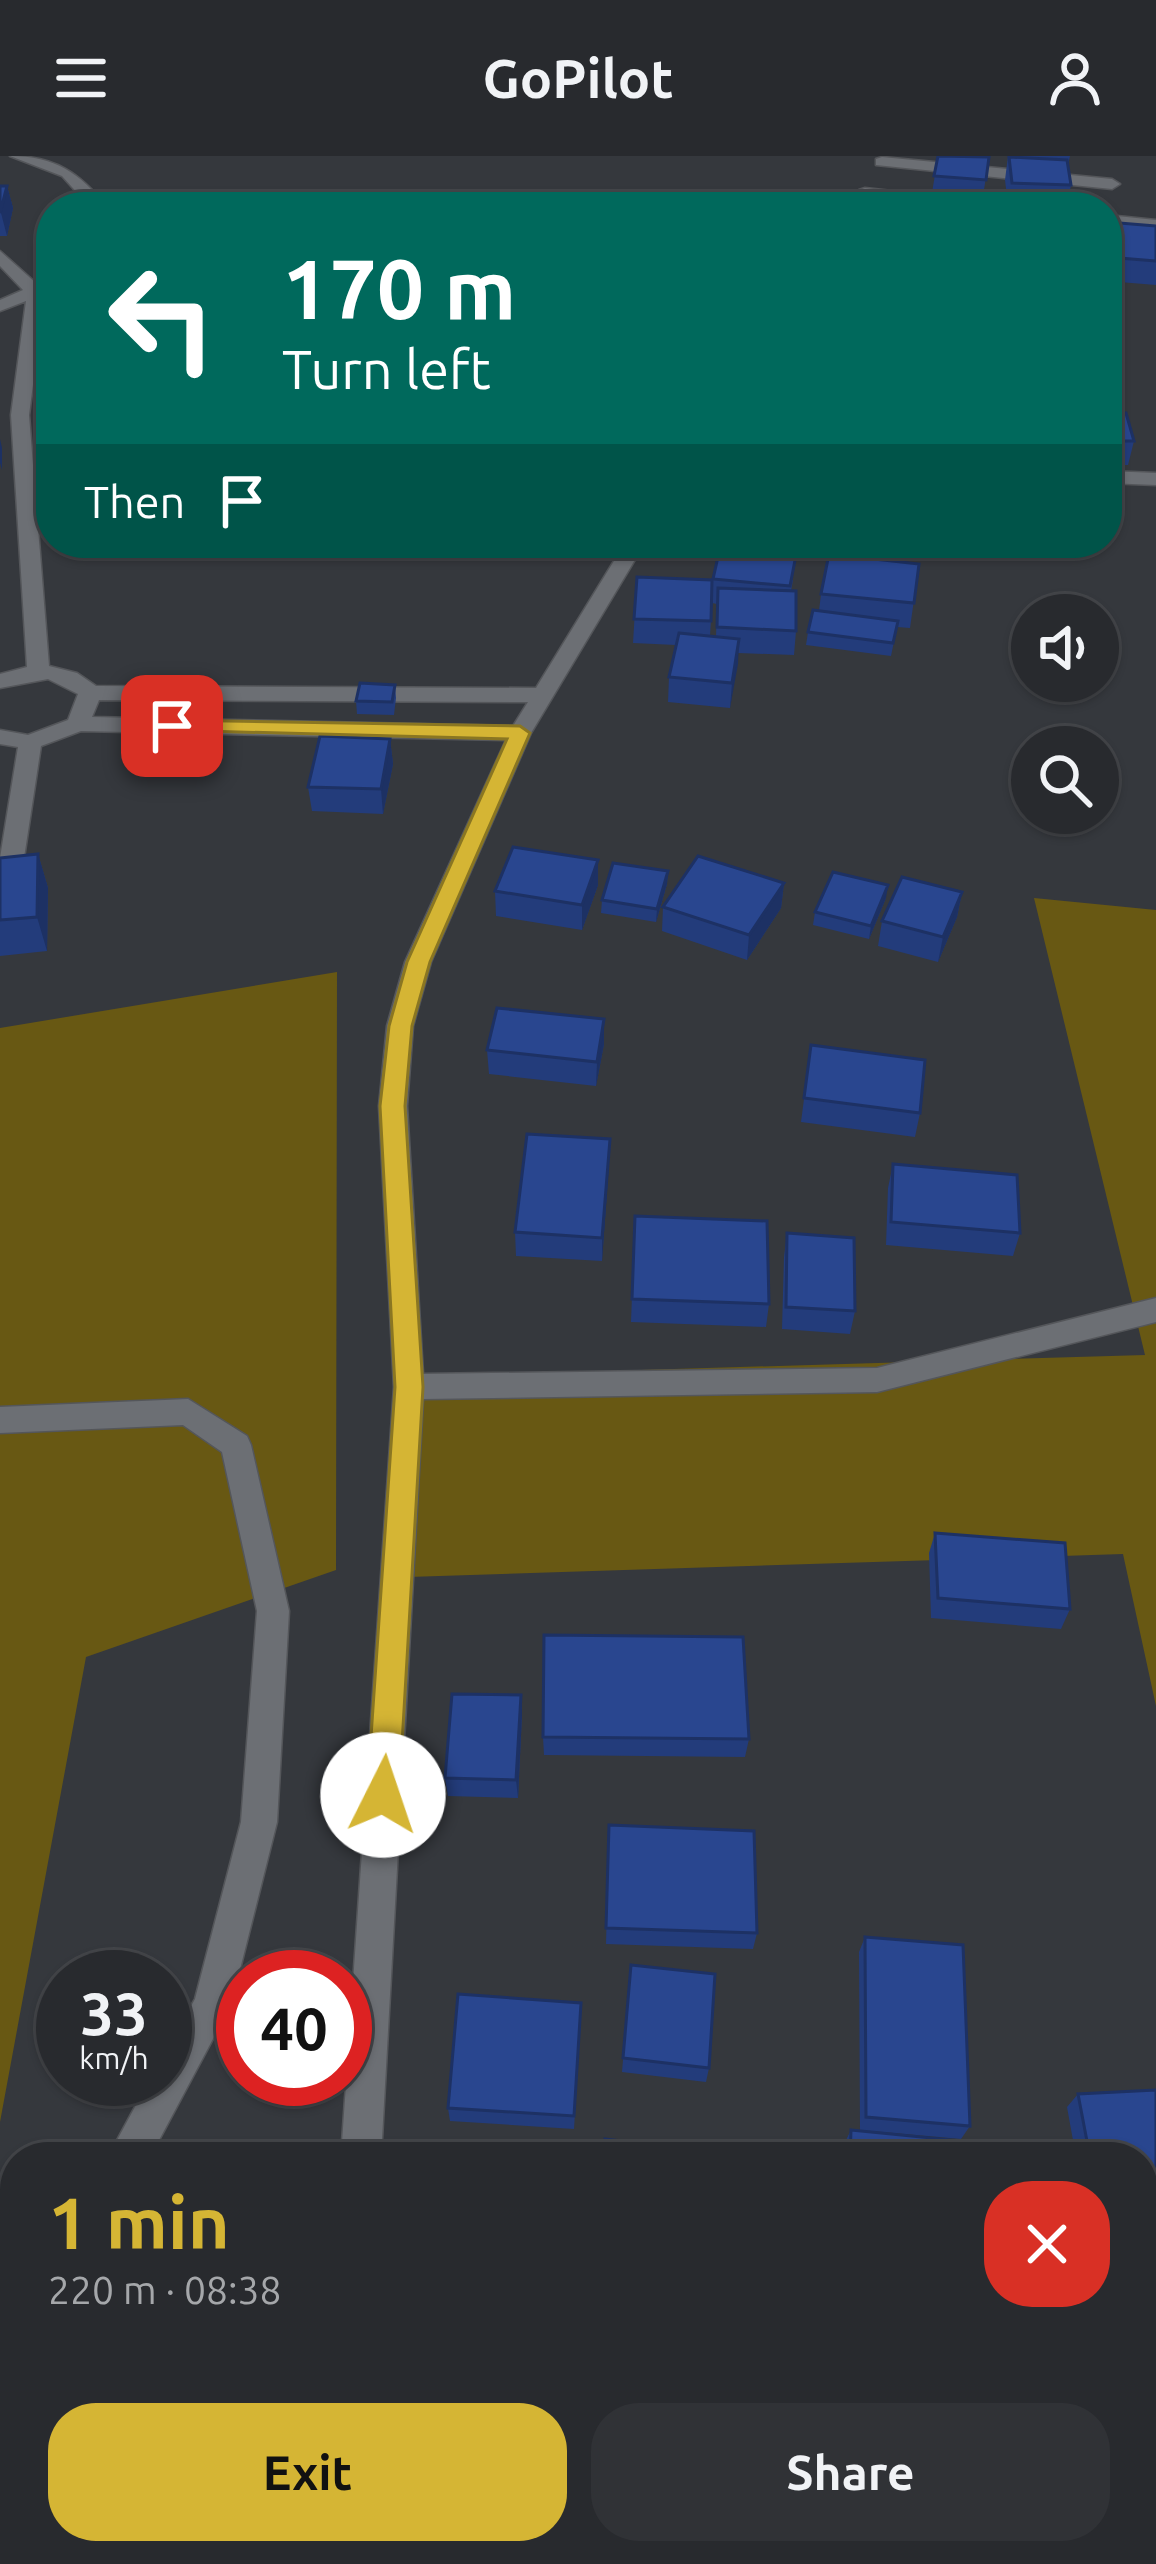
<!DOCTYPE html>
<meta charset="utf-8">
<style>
:root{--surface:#282a2e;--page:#303236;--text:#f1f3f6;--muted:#a5a7aa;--line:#44464a;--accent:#d5b534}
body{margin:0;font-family:Ubuntu,sans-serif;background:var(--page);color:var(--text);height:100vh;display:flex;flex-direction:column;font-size:45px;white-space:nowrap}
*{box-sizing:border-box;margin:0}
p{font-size:39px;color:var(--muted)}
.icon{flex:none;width:66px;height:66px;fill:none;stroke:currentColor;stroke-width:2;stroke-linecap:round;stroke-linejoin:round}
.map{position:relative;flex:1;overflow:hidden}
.details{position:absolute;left:0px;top:1986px;width:1158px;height:423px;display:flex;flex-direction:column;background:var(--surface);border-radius:48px 48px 0 0;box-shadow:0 3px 9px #0004,0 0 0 3px var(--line)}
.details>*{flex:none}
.banner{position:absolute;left:36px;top:36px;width:1086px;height:366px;border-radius:48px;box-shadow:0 3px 9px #0004,0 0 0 3px var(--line);background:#00695c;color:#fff;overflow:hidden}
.fabs{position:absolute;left:1011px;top:438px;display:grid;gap:24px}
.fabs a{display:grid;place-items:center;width:108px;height:108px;border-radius:50%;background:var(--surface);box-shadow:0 3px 9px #0004,0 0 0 3px var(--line);font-size:60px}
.speed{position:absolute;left:36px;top:1794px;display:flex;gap:24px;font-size:60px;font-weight:700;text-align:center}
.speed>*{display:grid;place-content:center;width:156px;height:156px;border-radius:50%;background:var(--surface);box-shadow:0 3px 9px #0004,0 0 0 3px var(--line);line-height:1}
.speed small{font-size:30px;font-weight:400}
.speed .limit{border:18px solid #d22;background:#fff;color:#111}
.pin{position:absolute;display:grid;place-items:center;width:102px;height:102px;color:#fff;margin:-51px;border-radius:24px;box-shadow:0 6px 18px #0006}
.me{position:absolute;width:132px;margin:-66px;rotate:4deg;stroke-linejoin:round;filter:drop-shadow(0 0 9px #0008)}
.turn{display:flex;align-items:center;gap:42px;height:252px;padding:0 48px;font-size:54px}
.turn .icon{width:156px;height:156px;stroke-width:2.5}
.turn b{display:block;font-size:84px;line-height:102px}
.then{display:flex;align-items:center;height:114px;padding:0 48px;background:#0003;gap:24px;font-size:45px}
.round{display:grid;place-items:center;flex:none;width:126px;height:126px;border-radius:48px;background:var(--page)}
.head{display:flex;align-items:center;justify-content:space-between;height:204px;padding:0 48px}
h1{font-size:72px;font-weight:600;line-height:90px;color:var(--accent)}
.action{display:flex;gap:24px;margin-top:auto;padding:24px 48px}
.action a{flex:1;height:138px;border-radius:48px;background:var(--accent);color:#111;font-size:48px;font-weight:600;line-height:138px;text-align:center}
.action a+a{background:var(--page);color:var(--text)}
header{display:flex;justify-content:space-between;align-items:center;height:156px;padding:0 48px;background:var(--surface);font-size:54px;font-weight:600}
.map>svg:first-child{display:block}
</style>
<header><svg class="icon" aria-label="menu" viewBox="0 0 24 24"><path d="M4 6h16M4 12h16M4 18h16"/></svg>GoPilot<svg class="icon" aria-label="person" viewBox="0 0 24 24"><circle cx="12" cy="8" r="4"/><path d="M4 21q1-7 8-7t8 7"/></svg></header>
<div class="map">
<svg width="1156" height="2408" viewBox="0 0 1156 2408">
<rect width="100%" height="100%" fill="#35383d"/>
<path fill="#685813" d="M1034 742 1156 754V1550L1123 1398 408 1421V1221L1145 1199Z
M337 816 336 1414 86 1501 0 1966V872Z
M0 2298 15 2299V2394H162L161 2408H0Z"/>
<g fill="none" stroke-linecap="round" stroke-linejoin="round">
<defs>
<path id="minor" d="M10 0C55 0 80 17 107 51H90L62 20Z
M882 1 1112 23 1120 28 1112 33 876 9V3Z
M865 32 990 46 998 51H946L859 40V34Z
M1107 59 1156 64V74L1107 69Z
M0 95 37 128 51 126V134L45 137 29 259 49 510 77 517 96 530 536 532 625 387H645L531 577 431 806 413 870 407 950 423 1218 877 1212 1156 1142V1166L877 1236 423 1243 381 2001H341L394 1231 379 950 387 870 405 806 506 584 81 575 41 590 22 715 10 723 1 721 0 702 18 591 0 588V574L28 579 68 564 78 538 48 523 0 532V518L27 511 11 259 26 145 0 155V144L23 134 0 110ZM99 544 528 546 513 570 92 561Z
M1107 315 1156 317V329L1107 327Z
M188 1243 247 1280 251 1289 289 1455 277 1666 231 1849 150 2001H108L150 1923H165V1896L195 1843 241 1666 257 1455 222 1296 183 1269 0 1277V1251Z
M15 2101V2145L0 2151V2107Z
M1143 2239 1156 2244V2290L1143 2285Z
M313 2394H357L356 2408H312Z"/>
</defs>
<use href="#minor" stroke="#54565a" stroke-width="3"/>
<use href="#minor" fill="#6c6f74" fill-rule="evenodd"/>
</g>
<path fill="#233c7b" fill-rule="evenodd" d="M938 0 989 1 982 47 931 43Z
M1008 0H1070L1068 9 1071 29 1067 51 1008 50 1005 24Z
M0 30H7L13 52 7 80H0Z
M1107 66 1156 70V129L1107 125Z
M1107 257 1134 285 1128 309H1107Z
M919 408 910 472 897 471 891 500 806 489 808 476 819 455 821 438Z
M637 421 712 436 713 423 793 424 791 435 796 475 794 499 738 497 730 552 668 546 669 521 676 489 633 487ZM712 447 717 448 716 481 710 480Z
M395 529 396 542 394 559 357 558 356 545Z
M390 583 393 608 383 658 312 655 308 631Z
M38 698 48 732 47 795 0 800V702Z
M668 715 667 728 656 766 601 757 602 744Z
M784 727 781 752 747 804 662 775 663 751Z
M598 729 582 774 496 760 495 735Z
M962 736 957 761 938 806 878 790 882 765Z
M886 742 869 783 813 769 815 756Z
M604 888 596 930 489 918 487 894Z
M811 889 920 957 915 981 801 966Z
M609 1007 602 1105 516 1100 515 1076Z
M893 1008 1020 1077 1013 1100 886 1089 888 1032Z
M635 1060 769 1148 766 1171 631 1166Z
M787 1077 855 1155 850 1178 782 1173 784 1101Z
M935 1377 1070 1453 1061 1473 931 1462 929 1397Z
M521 1539 522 1558 518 1642 448 1640 445 1622Z
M543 1581 749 1583 745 1601 544 1599Z
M609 1669 757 1777 753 1793 606 1788Z
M865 1781 970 1970 961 1983 860 1974 859 1796Z
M631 1809 709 1912 706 1926 622 1916Z
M581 1861 574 1973 450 1965 448 1952Z
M1156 1934V2177L1143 2178V2001H1076L1067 1951 1078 1938Z
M851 1974 973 2001H845V1986Z
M765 2394H920L921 2408H765Z"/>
<path fill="#1d3164" d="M7 30 13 52 7 80 1 57Z
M0 283 2 292V314L0 307Z
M739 483 738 508 730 552 732 527Z
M390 583 393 608 383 658 381 633Z
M38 698 48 732 47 795 37 761Z
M598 704V729L582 774V749Z
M668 715 667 728 656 766 657 753Z
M784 727 781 752 747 804 749 779Z
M888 729 886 742 869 783 871 770Z
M962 736 957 761 938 806 943 781Z
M604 863V888L596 930 597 906Z
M610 983 609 1007 602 1105V1082Z
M521 1539 522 1558 518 1642 516 1624Z"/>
<path fill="#29468f" stroke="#1d3164" stroke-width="3" d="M938 0 989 1 986 24 934 20Z
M1009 1 1067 4 1071 29 1012 27Z
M0 30H7L0 57Z
M921 46 955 51H918Z
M1107 66 1156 70V105L1107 101Z
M1107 257H1126L1134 285H1107Z
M720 392 796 399 790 430 713 423Z
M829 398 919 408 914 447 821 438Z
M637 421 712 424 711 465 634 463Z
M718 432 796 435V475L717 471Z
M813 454 898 465 893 487 808 476Z
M679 477 739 483 732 527 669 521Z
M360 527 395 529 392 546 356 545Z
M320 580 390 583 381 633 308 631Z
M513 691 598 704 582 749 495 735Z
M38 698 37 761 0 764V702Z
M698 700 784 727 749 779 663 751Z
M613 707 668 715 657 753 602 744Z
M833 716 888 729 871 770 815 756Z
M902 721 962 736 943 781 882 765Z
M497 852 604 863 597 906 487 894Z
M811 889 925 904 920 957 804 942Z
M527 978 610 983 602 1082 515 1076Z
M893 1008 1017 1019 1020 1077 891 1066Z
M635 1060 767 1065 769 1148 632 1143Z
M787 1077 854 1082 855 1155 786 1151Z
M935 1377 1065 1387 1070 1453 938 1442Z
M544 1479 743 1481 749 1583 543 1581Z
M452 1538 521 1539 516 1624 445 1622Z
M609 1669 754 1675 757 1777 606 1772Z
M865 1781 963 1789 970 1970 866 1961Z
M631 1809 715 1818 709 1912 623 1902Z
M458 1838 581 1847 574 1960 448 1952Z
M1156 1934V2169L1143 2170V2001H1090L1078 1938Z
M851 1974 972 1986 973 2001H850Z
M605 1983 720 1997V2001H603Z
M989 1994 1063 2001H989Z
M770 2394H920L921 2408H770Z
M532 2395 640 2408H531Z"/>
<path fill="#d5b534" stroke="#8a7622" stroke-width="3" d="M172 564 520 570 530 577 430 806 412 870 405 950 423 1231 399 1639 395 1649 383 1654 372 1649 367 1639 395 1231 380 950 389 870 407 806 507 583 165 574V566Z"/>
</svg>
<div class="fabs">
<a><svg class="icon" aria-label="sound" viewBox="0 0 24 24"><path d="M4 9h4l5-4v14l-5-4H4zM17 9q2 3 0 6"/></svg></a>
<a><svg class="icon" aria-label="search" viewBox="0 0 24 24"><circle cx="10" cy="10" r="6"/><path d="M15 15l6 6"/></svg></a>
</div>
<div class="speed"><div>33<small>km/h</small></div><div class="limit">40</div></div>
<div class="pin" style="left:172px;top:570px;background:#d93025"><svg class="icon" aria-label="arrive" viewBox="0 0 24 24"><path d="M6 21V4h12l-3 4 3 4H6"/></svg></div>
<svg class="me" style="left:383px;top:1639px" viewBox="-20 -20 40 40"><circle r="19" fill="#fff"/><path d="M0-13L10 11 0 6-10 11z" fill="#d5b534"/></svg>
<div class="banner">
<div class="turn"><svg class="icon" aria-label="left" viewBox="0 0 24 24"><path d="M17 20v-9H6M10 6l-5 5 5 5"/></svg><div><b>170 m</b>Turn left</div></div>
<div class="then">Then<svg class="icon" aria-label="arrive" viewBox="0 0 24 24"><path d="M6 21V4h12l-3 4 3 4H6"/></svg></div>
</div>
<section class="details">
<div class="head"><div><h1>1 min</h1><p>220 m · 08:38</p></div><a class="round" style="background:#d93025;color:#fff"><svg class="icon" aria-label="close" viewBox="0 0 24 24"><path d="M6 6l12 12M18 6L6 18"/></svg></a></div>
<div class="action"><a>Exit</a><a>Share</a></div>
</section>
</div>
